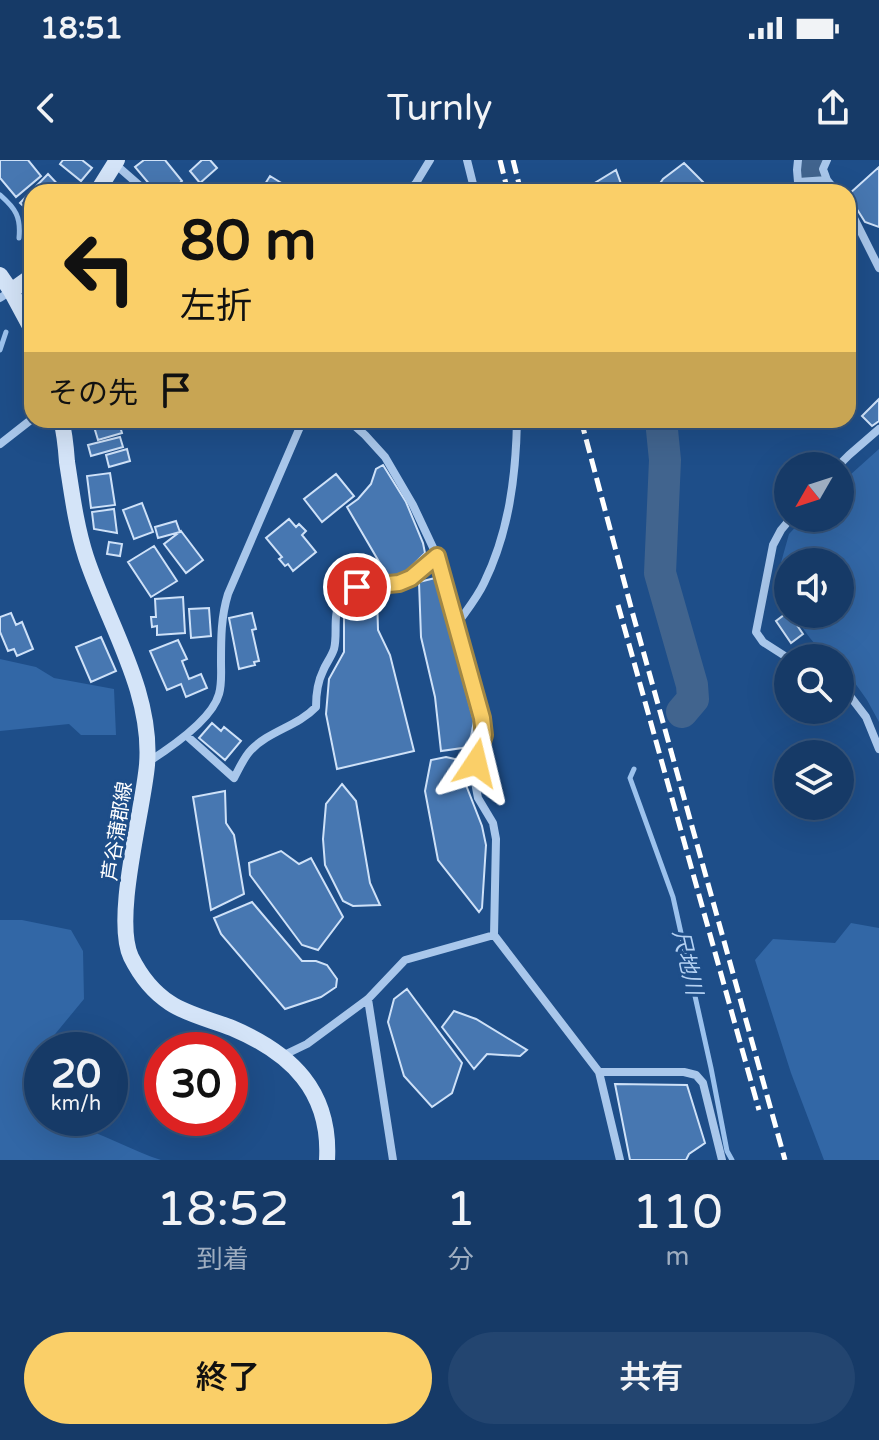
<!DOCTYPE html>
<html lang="ja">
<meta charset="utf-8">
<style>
:root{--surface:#163a67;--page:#234570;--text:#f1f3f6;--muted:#9eadc0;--line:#35547b;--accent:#facf68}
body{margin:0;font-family:"Varela Round","Noto Sans JP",sans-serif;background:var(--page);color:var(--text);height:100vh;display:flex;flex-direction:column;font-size:30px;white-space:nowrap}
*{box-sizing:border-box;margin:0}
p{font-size:26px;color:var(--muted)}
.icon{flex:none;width:44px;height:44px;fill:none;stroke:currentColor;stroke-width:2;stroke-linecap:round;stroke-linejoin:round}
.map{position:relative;height:1000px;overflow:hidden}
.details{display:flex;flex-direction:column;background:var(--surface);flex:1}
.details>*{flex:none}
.top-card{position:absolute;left:24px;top:24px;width:832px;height:244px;border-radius:24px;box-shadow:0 8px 32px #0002,0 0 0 2px var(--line);background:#facf68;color:#111;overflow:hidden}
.needle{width:52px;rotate:231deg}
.buttons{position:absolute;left:774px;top:292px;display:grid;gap:16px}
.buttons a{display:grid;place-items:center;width:80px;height:80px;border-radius:50%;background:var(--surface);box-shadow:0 8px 32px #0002,0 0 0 2px var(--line);font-size:40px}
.speed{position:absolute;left:24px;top:872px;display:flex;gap:16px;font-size:40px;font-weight:700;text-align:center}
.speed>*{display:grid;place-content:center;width:104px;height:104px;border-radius:50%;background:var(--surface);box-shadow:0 8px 32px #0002,0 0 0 2px var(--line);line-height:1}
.speed small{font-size:20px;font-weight:400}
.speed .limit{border:12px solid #d22;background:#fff;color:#111}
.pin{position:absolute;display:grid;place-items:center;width:68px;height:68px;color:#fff;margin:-34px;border:4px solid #fff;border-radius:50%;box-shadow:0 2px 8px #0007}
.me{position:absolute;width:88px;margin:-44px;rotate:10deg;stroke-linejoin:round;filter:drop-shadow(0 0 6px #0008)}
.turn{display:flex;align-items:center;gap:28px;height:168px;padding:0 24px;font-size:36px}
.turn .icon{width:104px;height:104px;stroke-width:2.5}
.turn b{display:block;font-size:56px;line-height:68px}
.then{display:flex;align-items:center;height:76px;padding:0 24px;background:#0003;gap:16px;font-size:30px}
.eta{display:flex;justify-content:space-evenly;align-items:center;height:136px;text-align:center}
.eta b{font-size:48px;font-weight:600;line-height:56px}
.button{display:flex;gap:16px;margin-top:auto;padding:16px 24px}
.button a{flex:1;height:92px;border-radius:48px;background:var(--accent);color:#111;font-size:32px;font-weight:600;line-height:92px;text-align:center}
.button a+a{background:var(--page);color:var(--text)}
.status{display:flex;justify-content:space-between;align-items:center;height:56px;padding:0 40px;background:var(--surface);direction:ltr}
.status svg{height:22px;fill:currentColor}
header{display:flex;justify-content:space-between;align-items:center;height:104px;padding:0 24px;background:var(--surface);font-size:36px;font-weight:600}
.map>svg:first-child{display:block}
</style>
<div class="status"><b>18:51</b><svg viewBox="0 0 49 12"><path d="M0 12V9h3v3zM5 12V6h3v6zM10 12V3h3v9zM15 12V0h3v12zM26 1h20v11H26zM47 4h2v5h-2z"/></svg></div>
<header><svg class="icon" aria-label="back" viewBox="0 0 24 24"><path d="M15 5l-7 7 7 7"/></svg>Turnly<svg class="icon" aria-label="share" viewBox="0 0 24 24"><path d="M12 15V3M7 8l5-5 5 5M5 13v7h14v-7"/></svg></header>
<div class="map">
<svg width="879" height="1000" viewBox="0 0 879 1000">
<rect width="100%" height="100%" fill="#1e4e89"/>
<path fill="#3267a6" d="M879 289V562L867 540 840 502V498C818 496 805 470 793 454H840V402H788V447L775 424 789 374 804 358H840V324Z
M0 499 36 507 54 518 114 529 116 575H81L69 564 0 571Z
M0 760H22L71 770 83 791 84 839 37 896 42 904V958H84L87 970C112 978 135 992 161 1000H0Z
M851 763 879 768V1000H824L791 913 755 800 773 779 835 783Z"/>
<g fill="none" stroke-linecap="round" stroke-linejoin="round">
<path stroke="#9cc2ed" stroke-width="5" d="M0 35C16 49 21 57 19 78
M0 190 6 172
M634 609 630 618 673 737 711 908 727 991 732 1000"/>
<path stroke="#41648e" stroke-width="32" d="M811 32 810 13 812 0
M661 260 665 300 660 413 692 525 693 539 682 552"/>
</g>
<path fill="#4777b1" stroke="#cee1f8" stroke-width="2" d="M0 0H28L41 16 16 37 0 18Z
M63 0H82L92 8 81 21 60 4Z
M144 0H165L182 21 170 32H156L135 7Z
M202 0H210L217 8 200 23 190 11Z
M684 3 713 32H654L663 19Z
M879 7V67L865 62 848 35Z
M616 10 624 32H580Z
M48 14 65 32H32V54L20 43Z
M270 16 288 27 285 32H260Z
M879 239V261L872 266 862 256Z
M92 260H118L122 273 98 280Z
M120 277 123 287 91 296 88 285Z
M127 289 130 301 109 307 106 295Z
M383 305 406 342 423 383 425 393 405 413 388 417 347 347 358 339 371 324 376 309Z
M110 313 115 345 91 348 87 316Z
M336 314 354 336 322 362 304 339Z
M142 343 153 372 134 379 123 350Z
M114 349 117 373 94 369 92 352Z
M289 359 296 367 299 364 306 371 302 375 316 392 293 411 288 404 285 406 279 399 282 397 266 378Z
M176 361 180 372 158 378 155 367Z
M181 371 203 400 186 413 164 384Z
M109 382 122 384 120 396 107 394Z
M154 386 177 421 151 437 128 402Z
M435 418 474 561 469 587 441 591 435 537 421 477 419 422Z
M377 436 378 470 390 495 414 591 337 609 326 554 329 519 344 492V454L360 437Z
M183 437 185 473 157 475V466L152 467 151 457H156L155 439Z
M209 448 211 476 191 478 189 449Z
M788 452 803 474 791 483 776 461Z
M11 453 16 465 22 462 33 489 17 496 14 489 8 491 0 472V457Z
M252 453 256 469 252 470 259 501 254 502 255 505 239 509 229 458Z
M101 477 116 511 91 522 76 487Z
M178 480 187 499 182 501 189 519 201 514 207 528 186 537 181 524 167 530 150 491Z
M212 563 221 571 224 567 241 581 225 600 199 578Z
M446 597 464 601 466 625 482 666 486 685 482 748 479 752 438 700 425 631 431 600Z
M342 624 356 641 370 723 380 745 353 746 343 741 325 705 323 679 326 644Z
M225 631 226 663 234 675 244 734 211 750 193 637Z
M281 691 299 704 311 698 343 757 318 790 302 785 250 715 249 703Z
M252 742 302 801H316L327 805 337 819 336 827 321 837 285 849 221 774 214 758Z
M407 829 462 903 452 933 432 947 404 916 388 862 394 839Z
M454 851 476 859 527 890 520 896 487 894 474 909 442 867Z
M615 924 687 925 705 983 689 994 686 1000H630Z"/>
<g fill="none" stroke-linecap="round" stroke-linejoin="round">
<path stroke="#a9c7eb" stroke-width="8" d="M467 0 475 32
M798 0 797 10 798 22 827 20 837 32
M827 0 823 9 827 20
M115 4 147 32
M407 32 416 23 430 0
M848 46 879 108
M0 138 11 131
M348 260 365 275 385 297 413 345 437 396 457 464 482 558 484 575 476 603 474 617 478 638 493 663 496 679 494 775 599 912 620 1000
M0 284 32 259
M838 306 849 295 879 269
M457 464C466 451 477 438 484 423 509 372 516 316 517 260
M788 498 763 482 756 472 773 385 781 370 791 358
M840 523 866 557 879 589
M187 576 234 618C239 609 244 597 251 590 269 571 298 566 316 547 316 534 317 523 323 511 326 503 331 498 334 489 338 474 332 455 341 441 355 417 387 430 408 419 419 414 428 403 437 396
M148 602C170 588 212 560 219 534 222 524 221 513 221 502 221 478 221 457 228 434L303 260
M368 839 393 1000
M282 896 307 884 368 839 405 800 494 775
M599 912H684L696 915 703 923 722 1000"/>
<path stroke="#d4e4f8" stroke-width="16" d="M97 32 117 0
M0 115 11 131 32 170
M11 131 32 116
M61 260C65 274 66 288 67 302 72 334 76 366 86 397 108 464 153 532 147 605 143 651 113 758 131 797 140 815 153 832 170 843 188 855 212 860 232 868 291 893 331 931 327 1000"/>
<path stroke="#fff" stroke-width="5" stroke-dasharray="14 6" stroke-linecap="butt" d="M500 0 508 32
M513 0 521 32
M581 260 632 451 785 1000
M618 445 759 950"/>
</g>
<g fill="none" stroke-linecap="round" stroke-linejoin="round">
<defs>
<path id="route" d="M357 427 399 423 411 418 437 396 482 558 484 575 476 603"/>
</defs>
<use href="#route" stroke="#a28744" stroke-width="20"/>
<use href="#route" stroke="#facf68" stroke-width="14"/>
</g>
<g text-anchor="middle" stroke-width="6" stroke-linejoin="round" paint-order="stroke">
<g font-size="20" fill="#fff" stroke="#1e4e89">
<text transform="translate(117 671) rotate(-81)" y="7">芦谷蒲郡線</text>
</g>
<g font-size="22" font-style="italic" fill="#b4d1f3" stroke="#1e4e89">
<text transform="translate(688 802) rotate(77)" y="8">尺地川</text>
</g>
</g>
</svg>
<div class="buttons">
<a><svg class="needle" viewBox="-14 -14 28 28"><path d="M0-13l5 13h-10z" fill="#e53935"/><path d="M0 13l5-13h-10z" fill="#9eadc0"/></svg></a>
<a><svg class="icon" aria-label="sound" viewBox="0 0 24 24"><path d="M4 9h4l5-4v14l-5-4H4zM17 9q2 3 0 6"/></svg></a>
<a><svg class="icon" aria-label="search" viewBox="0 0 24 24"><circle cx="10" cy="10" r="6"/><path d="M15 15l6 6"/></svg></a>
<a><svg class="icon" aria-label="layers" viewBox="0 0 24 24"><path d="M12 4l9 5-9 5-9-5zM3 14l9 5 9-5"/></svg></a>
</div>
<div class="speed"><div>20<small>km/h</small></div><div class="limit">30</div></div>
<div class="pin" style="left:357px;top:427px;background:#d93025"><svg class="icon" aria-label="arrive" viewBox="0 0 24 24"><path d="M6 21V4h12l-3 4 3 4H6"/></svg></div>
<svg class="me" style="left:476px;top:603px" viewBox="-20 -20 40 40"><path d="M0-17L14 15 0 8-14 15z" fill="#facf68" stroke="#fff" stroke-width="4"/></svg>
<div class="top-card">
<div class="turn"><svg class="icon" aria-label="left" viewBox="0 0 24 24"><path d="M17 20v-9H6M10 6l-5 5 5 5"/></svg><div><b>80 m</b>左折</div></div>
<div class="then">その先<svg class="icon" aria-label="arrive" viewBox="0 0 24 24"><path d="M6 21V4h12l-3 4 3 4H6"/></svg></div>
</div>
</div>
<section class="details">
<div class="eta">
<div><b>18:52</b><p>到着</p></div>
<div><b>1</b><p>分</p></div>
<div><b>110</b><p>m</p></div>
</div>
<div class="button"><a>終了</a><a>共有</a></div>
</section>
